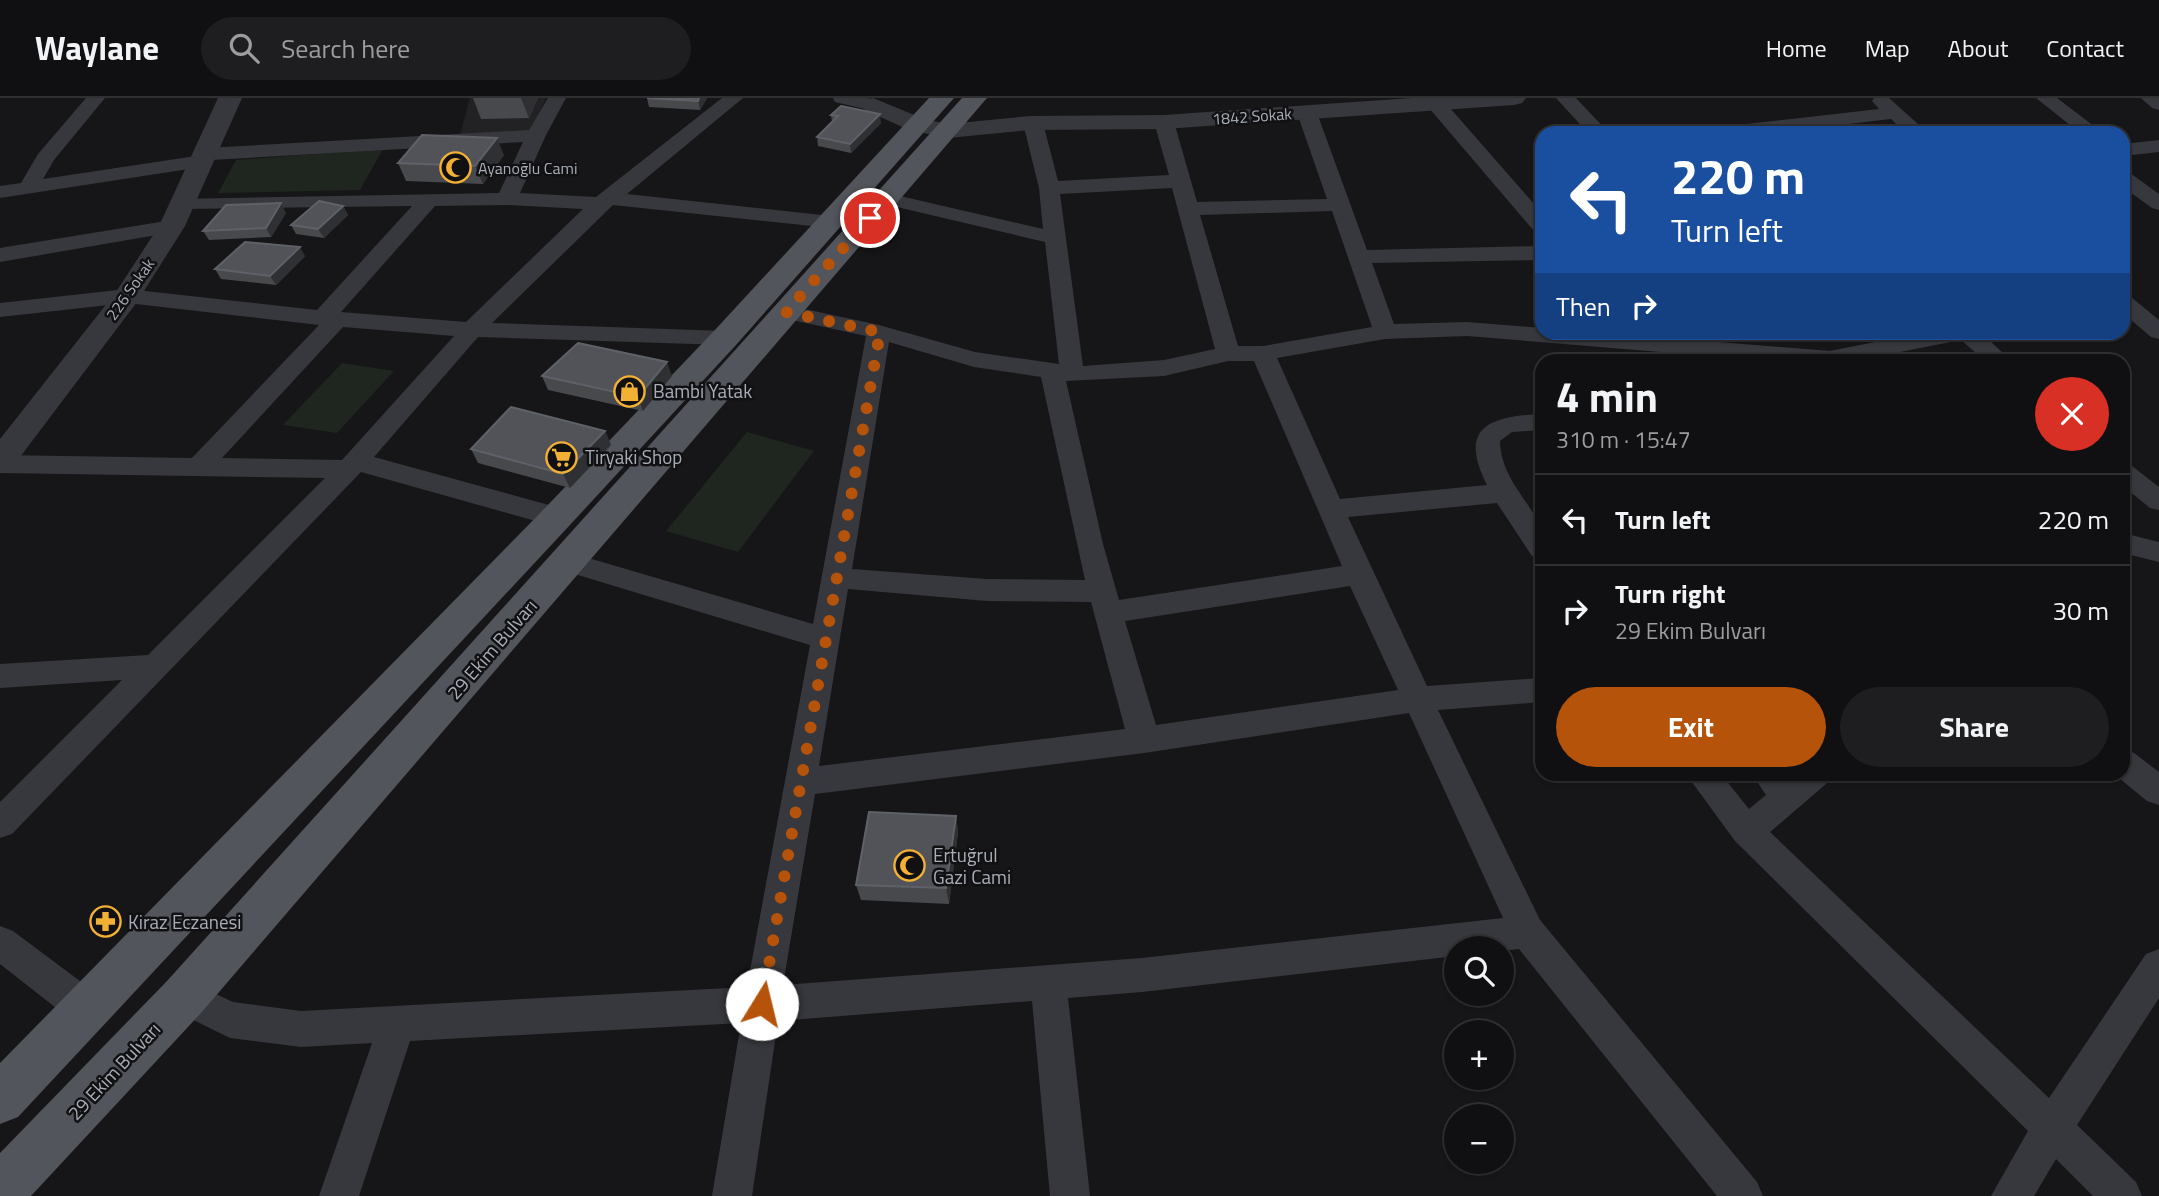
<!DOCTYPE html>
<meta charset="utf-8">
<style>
:root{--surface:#101012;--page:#1e1e20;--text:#f1f3f6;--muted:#9c9d9f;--line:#303032;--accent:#b45309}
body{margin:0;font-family:"Titillium Web",sans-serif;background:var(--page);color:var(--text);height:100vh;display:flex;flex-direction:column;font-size:26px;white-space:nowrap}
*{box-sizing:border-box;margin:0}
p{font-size:23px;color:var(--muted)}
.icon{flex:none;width:38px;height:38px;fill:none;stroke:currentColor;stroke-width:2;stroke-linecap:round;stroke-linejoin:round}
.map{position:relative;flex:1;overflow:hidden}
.details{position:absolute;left:1535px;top:256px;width:595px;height:427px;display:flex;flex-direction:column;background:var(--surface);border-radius:21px;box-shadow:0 2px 5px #0004,0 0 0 2px var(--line)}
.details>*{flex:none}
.guide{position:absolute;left:1535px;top:28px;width:595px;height:214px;border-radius:21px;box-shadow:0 2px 5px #0004,0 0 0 2px var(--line);background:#1a4fa0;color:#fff;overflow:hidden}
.tools{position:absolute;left:1444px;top:838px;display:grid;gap:14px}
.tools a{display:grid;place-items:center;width:70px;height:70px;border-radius:50%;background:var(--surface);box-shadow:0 2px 5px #0004,0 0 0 2px var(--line);font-size:35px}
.pin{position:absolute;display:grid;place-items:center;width:60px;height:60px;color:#fff;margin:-30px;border:4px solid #fff;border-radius:50%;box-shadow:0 2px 7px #0007}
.me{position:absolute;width:77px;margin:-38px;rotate:9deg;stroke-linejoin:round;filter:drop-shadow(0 0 5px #0008)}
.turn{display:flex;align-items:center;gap:24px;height:147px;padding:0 21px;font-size:32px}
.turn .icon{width:91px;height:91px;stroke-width:2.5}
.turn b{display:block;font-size:49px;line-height:60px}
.then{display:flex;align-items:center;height:66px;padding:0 21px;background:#0003;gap:14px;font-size:26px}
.round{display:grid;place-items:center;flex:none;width:74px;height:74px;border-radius:37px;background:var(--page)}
.headline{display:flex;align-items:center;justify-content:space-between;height:119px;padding:0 21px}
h1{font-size:42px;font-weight:700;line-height:52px}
.cta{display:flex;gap:14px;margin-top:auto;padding:14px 21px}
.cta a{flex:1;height:80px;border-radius:42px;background:var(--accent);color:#fff;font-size:28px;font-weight:700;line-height:80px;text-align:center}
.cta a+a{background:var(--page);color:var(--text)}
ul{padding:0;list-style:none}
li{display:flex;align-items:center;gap:21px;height:91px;padding:0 21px;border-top:2px solid var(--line)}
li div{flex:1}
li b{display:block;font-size:26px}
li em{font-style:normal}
header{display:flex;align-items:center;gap:42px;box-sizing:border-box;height:98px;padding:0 35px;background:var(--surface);border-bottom:2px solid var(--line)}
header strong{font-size:33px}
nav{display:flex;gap:38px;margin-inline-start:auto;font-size:24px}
.search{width:490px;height:63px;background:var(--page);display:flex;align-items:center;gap:18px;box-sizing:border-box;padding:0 24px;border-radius:38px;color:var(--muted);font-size:26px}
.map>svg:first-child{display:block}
</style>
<header>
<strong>Waylane</strong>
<div class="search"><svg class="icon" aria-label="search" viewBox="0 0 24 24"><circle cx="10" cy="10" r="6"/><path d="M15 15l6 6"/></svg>Search here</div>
<nav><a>Home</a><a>Map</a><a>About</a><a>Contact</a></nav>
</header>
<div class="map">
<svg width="2159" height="1098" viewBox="0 0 2159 1098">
<rect width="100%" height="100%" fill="#161618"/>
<path fill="#222225" d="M470 0H546L531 34 460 37Z"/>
<path fill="#1e261f" d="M383 51 360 92 218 95 236 62Z
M342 265 394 273 337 335 283 327Z
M747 334 814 353 738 454 666 433Z"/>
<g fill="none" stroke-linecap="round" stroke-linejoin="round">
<path fill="#37383d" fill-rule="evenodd" d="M86 0H105L54 62 43 81 196 58 198 52 205 50 529 32 548 0H566L546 37 520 95 596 99 722 0H743L627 96 831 118 839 119 842 124 839 129 831 130 613 107 492 225 725 233 733 235 737 240 733 245 725 247 478 239 374 359 567 412 571 419 567 426 557 429 361 374 12 736 0 740V704L122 582 0 590V566L148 557 325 380 0 375V357L192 360 319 227 127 205 0 219V205L127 191 317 212 412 108 184 111 177 109 174 105 177 101 499 95 523 44 211 62 209 67 202 69 0 100V88L21 85 38 56ZM507 107 583 111 466 224 341 214 435 108ZM343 229 454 238 342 362 222 360Z
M833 0H867L880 3 882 7 873 13 835 4Z
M1436 0 1443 2 1542 115V134L1534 133 1429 10 1427 6 1429 2Z
M1556 0H1576L1609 35H1588Z
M1874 0H1889L1928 35H1906L1891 21 1771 35H1710L1720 29 1879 11 1872 3Z
M2036 0H2057L2103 35H2080Z
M2141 0H2159V12L2152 10Z
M1307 9 1317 15 1367 152 1542 148V162L1372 165 1394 226 1467 224 1542 230V234H1597L1830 253 1925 234H1981L2010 262H1984L1961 242 1859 262H1758L1467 238 1385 241 1277 260 1340 401 1487 387C1458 330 1488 318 1542 316V332L1512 334 1500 343C1501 379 1526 398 1540 428 1544 436 1542 451 1542 461L1532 458 1497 405 1348 419 1427 588 1542 580V604L1438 612 1540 822 1757 1084 1763 1098H1717L1519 851 1502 853V850H1456V858L1142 894 1068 900 1090 1098H1050L1032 903 778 923 752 1098H712L741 925 410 943 359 1098H319L372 945 301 949 230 940 171 911 166 899 171 887 184 881 233 904 301 913 747 889 810 547 558 471 554 464 558 457 568 454 813 526 866 238 778 219 774 214 778 209 786 207 879 227 975 254 1059 266 1045 144 880 105 877 101 880 97 887 95 1043 131 1039 90 1023 25 1026 21 1033 19 1043 25 1058 83 1169 77 1154 24 1164 18 1174 24 1197 104 1327 101 1297 15ZM1172 90 1215 251 1164 262 1083 268 1060 96ZM1332 113 1372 229 1263 248H1238L1200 117ZM889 244 974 269 1041 279 1085 482 987 481 852 471ZM1228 263H1254L1342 468 1119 502 1103 446 1066 283 1164 278ZM1350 488 1398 592 1156 627 1125 523ZM848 491 987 503 1091 504 1125 631 819 668ZM1409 615 1503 820 1142 860 783 887 815 696 1144 655Z
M2159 42V54L2123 58V46Z
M2123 73 2130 75 2159 96V112L2152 110 2123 89Z
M172 122 180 123 183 128 180 133 0 164V150Z
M2123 197 2131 199 2159 222V241L2151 239 2123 215Z
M2123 365 2132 368 2159 389V412L2150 410 2123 388Z
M2123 435 2159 444V464L2123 455Z
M2123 651 2134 655 2159 674V707L2147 703 2114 676H2123Z
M1686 676H1721L1749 711 1766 697 1752 676H1787L1789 678 1792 676H1831L1826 686 1770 734 2049 1000 2146 856 2159 851V900L2077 1027 2136 1084 2142 1098H2093L2056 1061 2034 1098H1991L2028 1033 1735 743Z
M0 828 13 833 100 898 105 911 100 924 87 929 74 924 0 866Z"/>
<path fill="#37383d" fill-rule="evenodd" d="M218 0H242L185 128 137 204 11 371 0 374V341L116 194 159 128Z
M873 0 924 21 948 26 1030 18 1164 17 1412 0H1526L1522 5 1514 7 1164 31 1030 32 948 40 909 32 865 12 861 7 865 2Z"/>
<path fill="#53555c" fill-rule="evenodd" d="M929 0H954L736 247 569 428 18 1019 0 1026V965L545 410 714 233Z
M962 0H987L201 915 31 1098H0V1055L167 883Z"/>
</g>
<path fill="#47494d" d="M473 0H538L529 20 481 21Z
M647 0H707L700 12 649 9Z
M831 17 881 25 851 55 818 48 817 39 832 24Z
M504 57 483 86 406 83 398 65Z
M343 108 348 117 324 140 296 136 291 127Z
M286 115 271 139 209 142 203 133Z
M305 158 276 187 221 181 215 171Z
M542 278H672L643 313 548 292Z
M605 333 611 347 570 390 478 365 471 351Z
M956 718 958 734 949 806 861 802 856 787Z"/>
<path fill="#2f3033" d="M521 0H538L529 20Z
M699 0H707L700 12 698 3Z
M880 16 881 25 851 55 850 46Z
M497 40 504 57 483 86 475 68Z
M281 105 286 115 271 139 266 130Z
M343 108 348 117 324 140 318 131Z
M300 149 305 158 276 187 270 178Z
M667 264 672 278 643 313 638 299Z
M605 333 611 347 570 390 563 376Z
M956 718 958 734 949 806 946 790Z"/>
<path fill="#525359" stroke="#5f6168" stroke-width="2" d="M647 0H699L698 3Z
M841 8 880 16 850 46 817 39 838 18 831 17Z
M422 37 497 40 475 68 398 65Z
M319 103 343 108 318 131 291 127Z
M281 105 266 130 203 133 226 107Z
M245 144 300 149 270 178 215 171Z
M578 245 667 264 638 299 542 278Z
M511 309 605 333 563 376 471 351Z
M869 714 956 718 946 790 856 787Z"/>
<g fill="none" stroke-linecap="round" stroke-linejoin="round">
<path stroke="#b45309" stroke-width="12" stroke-dasharray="0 21.6" d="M762 906 880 234 786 214 870 120"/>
</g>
<defs>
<symbol id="mosque-ring" viewBox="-11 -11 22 22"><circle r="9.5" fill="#111113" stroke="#f2b134" stroke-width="1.5"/><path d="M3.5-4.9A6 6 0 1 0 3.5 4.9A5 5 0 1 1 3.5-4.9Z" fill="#f2b134"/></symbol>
<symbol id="shop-ring" viewBox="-11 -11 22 22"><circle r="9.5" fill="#111113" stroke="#f2b134" stroke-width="1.5"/><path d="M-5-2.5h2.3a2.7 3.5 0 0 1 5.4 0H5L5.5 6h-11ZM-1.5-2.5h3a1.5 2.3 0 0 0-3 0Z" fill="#f2b134"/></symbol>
<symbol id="supermarket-ring" viewBox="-11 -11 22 22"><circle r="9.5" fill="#111113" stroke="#f2b134" stroke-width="1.5"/><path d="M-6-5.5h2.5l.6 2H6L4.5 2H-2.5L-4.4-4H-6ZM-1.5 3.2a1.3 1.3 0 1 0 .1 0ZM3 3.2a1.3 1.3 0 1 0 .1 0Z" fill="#f2b134"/></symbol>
<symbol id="pharmacy-ring" viewBox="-11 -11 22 22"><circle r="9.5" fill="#111113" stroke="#f2b134" stroke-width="1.5"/><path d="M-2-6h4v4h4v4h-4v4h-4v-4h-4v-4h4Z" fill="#f2b134"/></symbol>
</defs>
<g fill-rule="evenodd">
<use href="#mosque-ring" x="438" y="52" width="35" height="35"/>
<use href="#shop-ring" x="612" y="276" width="35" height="35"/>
<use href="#supermarket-ring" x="544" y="342" width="35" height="35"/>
<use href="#mosque-ring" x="892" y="750" width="35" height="35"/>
<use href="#pharmacy-ring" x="88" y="806" width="35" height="35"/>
</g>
<g text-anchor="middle" stroke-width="5" stroke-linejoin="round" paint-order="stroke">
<g font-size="16" fill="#a8adb8" stroke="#111113">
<text transform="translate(1252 18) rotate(-4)" y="6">1842 Sokak</text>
<text transform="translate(130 191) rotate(-55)" y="6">226 Sokak</text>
</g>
<g font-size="16" fill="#a8adb8" stroke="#111113" text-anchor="start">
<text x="478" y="76">Ayanoğlu Cami</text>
</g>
<g font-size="19" fill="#a8adb8" stroke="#111113" text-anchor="start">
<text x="653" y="300">Bambi Yatak</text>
<text x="585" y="366">Tiryaki Shop</text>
<text x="933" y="764">Ertuğrul<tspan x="933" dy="22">Gazi Cami</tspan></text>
<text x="128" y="831">Kiraz Eczanesi</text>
</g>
<g font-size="19" fill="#a8adb8" stroke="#111113">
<text transform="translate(492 551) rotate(-49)" y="7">29 Ekim Bulvarı</text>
<text transform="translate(114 973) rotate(-47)" y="7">29 Ekim Bulvarı</text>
</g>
</g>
</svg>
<div class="tools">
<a><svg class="icon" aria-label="search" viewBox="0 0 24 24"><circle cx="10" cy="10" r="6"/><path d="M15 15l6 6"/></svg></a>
<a>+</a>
<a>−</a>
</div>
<div class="pin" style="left:870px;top:120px;background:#d93025"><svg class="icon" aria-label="arrive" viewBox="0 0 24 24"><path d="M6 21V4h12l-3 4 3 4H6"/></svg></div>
<svg class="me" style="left:762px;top:906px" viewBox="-20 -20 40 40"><circle r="19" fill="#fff"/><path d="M0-13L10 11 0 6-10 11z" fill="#b45309"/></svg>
<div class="guide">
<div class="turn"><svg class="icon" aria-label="left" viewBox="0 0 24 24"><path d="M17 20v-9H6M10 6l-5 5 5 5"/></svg><div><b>220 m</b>Turn left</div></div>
<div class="then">Then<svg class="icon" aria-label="right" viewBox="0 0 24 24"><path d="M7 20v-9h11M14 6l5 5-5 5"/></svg></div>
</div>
<section class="details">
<div class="headline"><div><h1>4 min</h1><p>310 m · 15:47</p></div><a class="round" style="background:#d93025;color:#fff"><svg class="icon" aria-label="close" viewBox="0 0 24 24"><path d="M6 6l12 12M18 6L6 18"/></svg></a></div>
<ul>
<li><svg class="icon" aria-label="left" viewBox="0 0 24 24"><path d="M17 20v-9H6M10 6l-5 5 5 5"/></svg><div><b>Turn left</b></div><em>220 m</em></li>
<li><svg class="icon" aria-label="right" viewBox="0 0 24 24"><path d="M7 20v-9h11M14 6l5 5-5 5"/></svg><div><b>Turn right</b><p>29 Ekim Bulvarı</p></div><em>30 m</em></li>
</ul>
<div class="cta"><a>Exit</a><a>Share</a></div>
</section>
</div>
